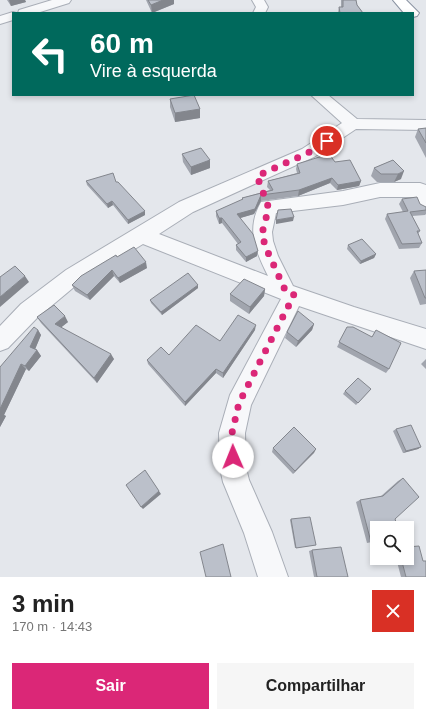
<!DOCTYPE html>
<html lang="pt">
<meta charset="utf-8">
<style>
:root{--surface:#fff;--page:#f6f6f6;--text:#222;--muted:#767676;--accent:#db2777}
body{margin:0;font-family:Arial,sans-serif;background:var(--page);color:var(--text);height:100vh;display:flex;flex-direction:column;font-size:15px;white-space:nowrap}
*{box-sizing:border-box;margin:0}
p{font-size:13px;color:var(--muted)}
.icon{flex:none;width:22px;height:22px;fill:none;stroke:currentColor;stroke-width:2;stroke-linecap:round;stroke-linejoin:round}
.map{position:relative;height:577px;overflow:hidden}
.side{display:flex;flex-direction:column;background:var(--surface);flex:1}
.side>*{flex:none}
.banner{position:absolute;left:12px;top:12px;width:402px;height:84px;border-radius:0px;box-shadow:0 2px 6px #0003;background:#00695c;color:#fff;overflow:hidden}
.buttons{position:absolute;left:370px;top:521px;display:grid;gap:8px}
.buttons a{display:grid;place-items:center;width:44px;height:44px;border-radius:0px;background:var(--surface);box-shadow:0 2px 6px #0003;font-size:20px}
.pin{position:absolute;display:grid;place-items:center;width:34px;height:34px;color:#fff;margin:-17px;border:2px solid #fff;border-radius:50%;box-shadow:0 1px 4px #0007}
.me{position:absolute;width:44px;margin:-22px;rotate:359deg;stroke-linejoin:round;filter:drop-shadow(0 0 3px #0008)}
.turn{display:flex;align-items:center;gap:14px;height:84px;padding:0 12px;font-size:18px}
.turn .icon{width:52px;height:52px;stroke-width:2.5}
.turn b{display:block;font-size:28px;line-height:34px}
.round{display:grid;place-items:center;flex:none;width:42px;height:42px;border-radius:0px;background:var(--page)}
.overview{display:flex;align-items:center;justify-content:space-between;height:68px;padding:0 12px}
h1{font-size:24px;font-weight:700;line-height:30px}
.action{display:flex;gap:8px;margin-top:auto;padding:8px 12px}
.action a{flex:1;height:46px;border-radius:0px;background:var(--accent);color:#fff;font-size:16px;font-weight:700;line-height:46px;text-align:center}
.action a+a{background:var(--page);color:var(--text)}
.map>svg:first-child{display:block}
</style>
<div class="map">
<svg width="426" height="577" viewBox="0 0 426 577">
<rect width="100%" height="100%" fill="#e4e7ec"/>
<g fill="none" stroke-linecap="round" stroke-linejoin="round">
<defs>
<path id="minor" d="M52 0H71L69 3 37 13H18L19 10Z
M252 0H264L268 7 265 13H253L256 7Z
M13 12 16 13H13V20L0 24V16Z
M311 95H328L357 119 426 120V130L356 129 314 157 193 212 159 234 268 276C255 250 246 229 261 202L343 191 380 183H420L426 185V211L419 209 414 197H380L343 205 276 213 272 232 273 241 278 256 293 286 354 307 426 329V349L299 306 251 405 245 433 246 468 249 480 272 532 288 577H258L244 533 223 482 220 468 219 433 230 395 281 299 143 244 80 282 37 318 8 348 0 351V326L21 304 66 270 179 202 302 149 342 123Z"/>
<path id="highway" d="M393 0H406L419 13 417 16 413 17V13H404Z"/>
</defs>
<use href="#minor" stroke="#a9aeb7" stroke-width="2"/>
<use href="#highway" stroke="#8b94a3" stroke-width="2"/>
<use href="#minor" fill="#f7f8fa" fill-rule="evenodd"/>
<use href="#highway" fill="#fff" fill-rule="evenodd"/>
</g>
<path fill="#a1a5ae" d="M7 0H25L26 2 11 6Z
M146 0H174V4L152 13Z
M341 0H356L357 5 363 13H338L339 7H341Z
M170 99 200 109V118L175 122 170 107Z
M426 128V158L415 137 418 129Z
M182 154 210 160V168L191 175 183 162Z
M393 160 401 179 394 182H377L371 176 374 168Z
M335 162 361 181 359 186 337 190 330 183 298 196 261 201 254 214 240 218 257 256 246 262 236 250V245L238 244 222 223 219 224 216 216V211L242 200V198L270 190 267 187 268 181 297 173 296 169 297 164Z
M86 181 116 182 145 215 128 224 113 205 108 208 87 185Z
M402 199 426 207V214L425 215 412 216 420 231 418 234 422 243 419 248 399 249 385 219 387 214 403 212 399 204Z
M348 245 376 254 374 258 360 264 347 249Z
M117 257 147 268 120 283 114 276 90 300 75 291 72 285Z
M426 270V304L420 305 410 278 414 271Z
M198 285V288L162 315 151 303 150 300Z
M265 289 264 296 249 314 230 301V294Z
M37 317 68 322 61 327 114 359 97 383 41 323Z
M314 324 312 330 296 347 285 338 287 332Z
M347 327 372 337 376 330 389 369 386 373 337 347Z
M38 330 41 335 35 349 37 350 41 356 29 371 26 369 4 415 6 416 0 427V367Z
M255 330 223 378 216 373 185 406 148 364 147 360 169 355Z
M426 359V369L421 364Z
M371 389 356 405 343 394 345 391Z
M396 429 421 447 418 449 403 453 393 431Z
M273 448 316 449 293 474 272 452Z
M403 478 395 519 377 528V541L367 543 356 502 360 500 380 497 398 481Z
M291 519 316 545 295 548 290 520Z
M312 550 348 577H314L309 551Z
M396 558H407L423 561 421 577H401Z"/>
<path fill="#83868d" d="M9 0H25L26 2 11 6Z
M163 0H174V4L152 13 151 5Z
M200 109V118L175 122V113Z
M210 160V168L191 175V167Z
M404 171 401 179 394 182 398 174Z
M332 178 330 183 298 196 299 190Z
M361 181 359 186 337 190 338 185Z
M261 195V201L254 214 237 219V214Z
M112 201 113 205 108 208 107 204Z
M145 211V215L128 224V220Z
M294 217 293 221 276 224V220Z
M219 218H222V223L219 224Z
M258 251 257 256 246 262V257Z
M376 254 374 258 360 264 361 261Z
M146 262 147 268 120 283 118 278Z
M112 270 114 276 90 300 87 295Z
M25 276 29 282 0 307V297Z
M198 285V288L162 315 161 312Z
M265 289 264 296 249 314 250 307Z
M65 316 68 322 58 330 55 324Z
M314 324 312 330 296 347 298 341Z
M256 325 255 330 223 378V373Z
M38 330 41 335 34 352 30 347Z
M37 350 41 356 29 371 25 366Z
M111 354 114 359 97 383 94 378Z
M21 364 26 369 4 415 6 416 0 427V409Z
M216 369V373L185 406V402Z
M421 447 418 449 403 453 406 451Z
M316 449 314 453 293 474 295 471Z
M159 491 161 494 143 509 141 507Z"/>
<path fill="#bbc0ca" stroke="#83868d" d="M148 0H163L151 5Z
M343 0H356L357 5 363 13H340L339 7H343Z
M194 95 200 109 175 113 170 99Z
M426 128V143L418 129Z
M201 148 210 160 191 167 182 154Z
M329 154 335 162 350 160 361 181 338 185 332 178 299 190 261 195 255 209 237 214 253 234 258 251 246 257 236 245 241 242 222 218H219L216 211 243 199 242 198 273 190 268 181 300 173 297 164Z
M393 160 404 171 398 174H381L374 168Z
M113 173 116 182H118L145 211 128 220 112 201 107 204 86 181Z
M417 197 420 204 426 207V210L410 212 420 231H417L422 243 402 244 387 214 408 211 402 199Z
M291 209 294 217 276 220 278 210Z
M362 239 376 254 361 261 348 245Z
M134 247 146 262 118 278 112 270 87 295 72 285 81 276 116 255 117 257Z
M15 266 25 276 0 297V277Z
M426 270V298H425L414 271Z
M188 273 198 285 161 312 150 300Z
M244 279 265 289 250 307 230 294Z
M54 305 65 316 55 324 111 354 94 378 37 317Z
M298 311 314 324 298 341 287 332Z
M238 315 256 325 223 373 216 369 185 402 147 360 161 347 169 355 196 325 220 341Z
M34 327 38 330 30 347 37 350 25 366 21 364 0 409V367Z
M347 327H353L372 337 376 330 401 343 389 369 339 342Z
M358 378 371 389 358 403 345 391Z
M411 425 421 447 406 451 396 429Z
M294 427 316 449 295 471 273 448Z
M145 470 159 491 141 507 126 485Z
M403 478 419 497 395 519 398 528H377V541L371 542 360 500 383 496Z
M310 517 316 545 296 548 291 519Z
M223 544 231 577H206L200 552Z
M419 546 423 561H426V577H406L401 558H407V547Z
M341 547 348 577H317L312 550Z"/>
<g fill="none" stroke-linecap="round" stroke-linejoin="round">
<path stroke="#db2777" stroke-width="7" stroke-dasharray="0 12.6" d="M233 457 232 433 239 403 294 295 286 292 265 246 262 232 265 225 268 206 257 176 308 153 327 141"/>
</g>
</svg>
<div class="buttons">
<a><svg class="icon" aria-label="search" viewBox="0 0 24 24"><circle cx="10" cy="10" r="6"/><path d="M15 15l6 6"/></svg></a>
</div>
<div class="pin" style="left:327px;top:141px;background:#d93025"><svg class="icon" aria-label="arrive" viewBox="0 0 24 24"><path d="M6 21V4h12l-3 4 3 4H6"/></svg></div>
<svg class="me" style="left:233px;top:457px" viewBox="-20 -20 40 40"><circle r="19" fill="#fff"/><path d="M0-13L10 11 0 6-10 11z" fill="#db2777"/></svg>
<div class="banner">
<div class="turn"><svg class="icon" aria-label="left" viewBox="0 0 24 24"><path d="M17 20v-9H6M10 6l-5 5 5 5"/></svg><div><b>60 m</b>Vire à esquerda</div></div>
</div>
</div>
<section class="side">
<div class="overview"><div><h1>3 min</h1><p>170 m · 14:43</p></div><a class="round" style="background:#d93025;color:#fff"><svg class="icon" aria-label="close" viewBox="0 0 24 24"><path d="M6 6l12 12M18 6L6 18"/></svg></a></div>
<div class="action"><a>Sair</a><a>Compartilhar</a></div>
</section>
